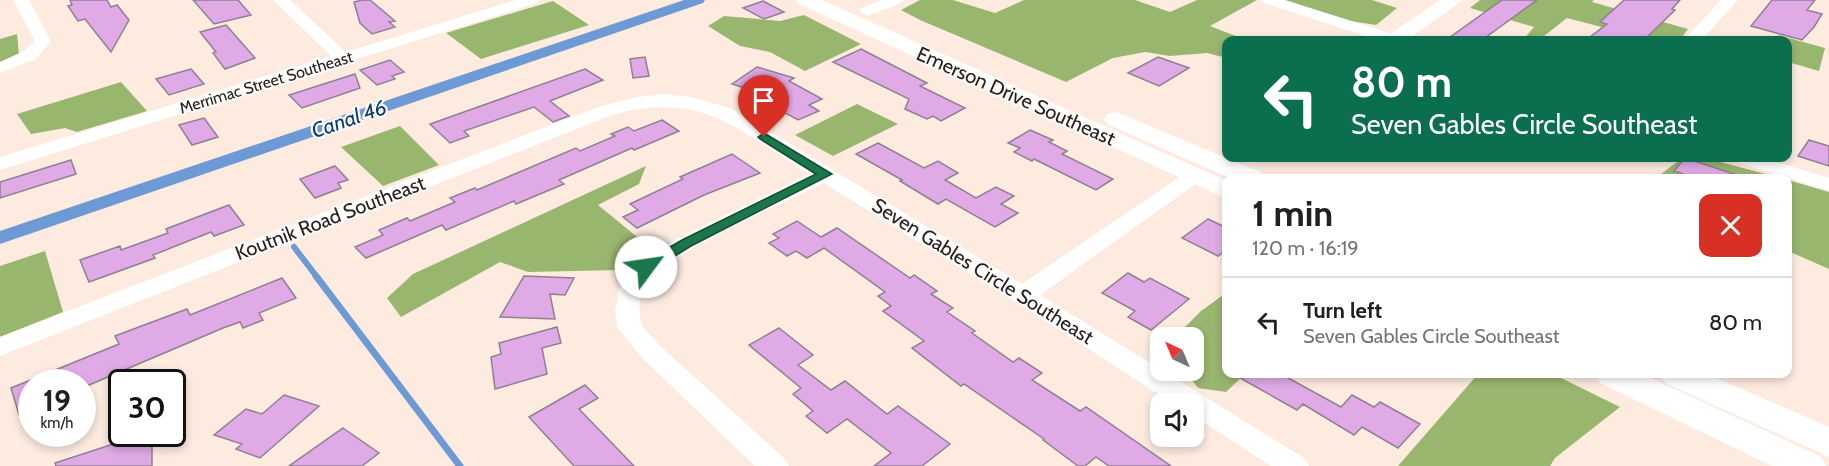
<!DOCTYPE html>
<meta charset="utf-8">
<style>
:root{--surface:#fff;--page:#f2f2f2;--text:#202124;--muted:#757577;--line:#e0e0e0}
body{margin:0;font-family:Cabin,sans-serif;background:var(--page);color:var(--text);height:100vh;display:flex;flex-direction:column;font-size:22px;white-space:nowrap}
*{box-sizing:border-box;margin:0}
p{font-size:20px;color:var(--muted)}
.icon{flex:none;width:33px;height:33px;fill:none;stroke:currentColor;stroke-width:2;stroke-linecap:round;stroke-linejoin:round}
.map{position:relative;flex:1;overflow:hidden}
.details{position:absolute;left:1222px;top:174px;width:570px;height:204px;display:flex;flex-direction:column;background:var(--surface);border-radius:12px;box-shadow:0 3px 9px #0003}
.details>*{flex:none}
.hud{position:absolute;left:1222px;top:36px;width:570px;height:126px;border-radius:12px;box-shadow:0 3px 9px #0003;background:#0b6e4f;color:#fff;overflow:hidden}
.needle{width:39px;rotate:316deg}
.fabs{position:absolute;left:1150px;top:327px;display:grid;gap:12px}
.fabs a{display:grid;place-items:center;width:54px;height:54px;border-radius:12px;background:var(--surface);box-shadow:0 3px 9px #0003;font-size:30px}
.speed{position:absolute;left:18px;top:369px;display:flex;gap:12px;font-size:30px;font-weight:700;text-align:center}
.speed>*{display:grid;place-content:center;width:78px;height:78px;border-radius:50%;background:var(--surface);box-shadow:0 3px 9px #0003;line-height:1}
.speed small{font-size:15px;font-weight:400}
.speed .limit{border:3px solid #111;border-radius:9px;background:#fff;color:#111}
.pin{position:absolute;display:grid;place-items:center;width:51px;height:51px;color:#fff;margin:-62px -26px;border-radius:50% 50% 50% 0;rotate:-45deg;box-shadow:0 0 6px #0007}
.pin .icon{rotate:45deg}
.me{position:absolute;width:66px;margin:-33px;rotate:59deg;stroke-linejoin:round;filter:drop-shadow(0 0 4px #0008)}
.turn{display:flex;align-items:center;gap:21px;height:126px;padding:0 30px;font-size:27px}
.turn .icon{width:78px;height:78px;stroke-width:2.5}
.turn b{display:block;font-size:42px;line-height:51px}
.round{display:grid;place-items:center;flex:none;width:63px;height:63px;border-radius:12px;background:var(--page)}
.summary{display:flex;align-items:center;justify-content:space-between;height:102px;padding:0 30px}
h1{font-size:36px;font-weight:700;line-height:45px}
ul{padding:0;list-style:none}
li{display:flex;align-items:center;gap:18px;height:90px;padding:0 30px;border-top:2px solid var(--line)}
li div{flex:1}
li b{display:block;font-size:22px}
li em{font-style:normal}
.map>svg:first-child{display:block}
</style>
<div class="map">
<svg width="1829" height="466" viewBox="0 0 1829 466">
<rect width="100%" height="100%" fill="#fdebe0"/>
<path fill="#99b66f" d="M920 0H953L995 13 1024 0H1135L1170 12 1197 0H1257L1210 26 1246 40H1227V58L1207 53 1170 56 1145 52 1113 58 1066 82 920 20 901 10Z
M1283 0H1372L1397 8 1376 25 1343 20Z
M1480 0H1594L1592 2 1688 29 1680 40H1651L1567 18 1539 40H1523L1534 27 1470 8Z
M553 1 589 25 481 59 446 33Z
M804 15 861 44 805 71 770 52 740 46 708 26 724 16 780 21Z
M17 34 19 55 0 62V39Z
M1778 35 1825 48 1819 71 1788 62V40H1773Z
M121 82 147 111 77 132 65 128 31 134 17 114Z
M857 104 898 124 833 156 795 135Z
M400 126 439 165 383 186 341 147Z
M1682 158H1705L1781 178H1656Z
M646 166 639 184 598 205 647 245 620 270 528 272 500 262 401 317 387 298 413 274Z
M1788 180 1829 192V269L1788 251Z
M45 251 63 312 0 337V266Z
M1223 295 1227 298V374H1245L1226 392 1198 388 1185 371 1194 370V338H1174L1201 311Z
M1478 374H1553L1620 407 1555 458 1550 466H1398Z"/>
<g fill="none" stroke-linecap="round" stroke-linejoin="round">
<path stroke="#6d99d4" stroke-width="6" d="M294 247 317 277"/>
<path stroke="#6d99d4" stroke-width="7" d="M316 276 460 466"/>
<path fill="#6d99d4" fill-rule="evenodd" d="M684 0H705L703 3 0 244V231Z"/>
</g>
<path fill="#dfaae6" stroke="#8f8091" stroke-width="1.5" d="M70 0H107L111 7 117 5 129 20 111 52 85 19 78 21 68 6 72 5Z
M193 0H238L251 15 214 24Z
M362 0H370L395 21 389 22 395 27 372 34 360 23 354 2Z
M1502 0H1537L1482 40H1446Z
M1624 0H1680L1672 9 1675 10 1644 40H1586L1607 24 1600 22Z
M1772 0H1815L1807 10 1822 14 1814 27 1802 40 1751 26Z
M763 1 784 12 764 19 743 8Z
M226 25 255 58 225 69 213 53 216 52 200 32Z
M861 49 927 83 920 86 965 108 941 121 933 116 927 119 905 109 909 99 833 62Z
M645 57 649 76 633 78 630 59Z
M1158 57 1189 68 1159 86 1128 73Z
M390 60 404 72 392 76 395 79 377 85 360 70Z
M757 67 794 78 789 81 822 99 809 105 819 111 798 120 769 104 780 99 732 84Z
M191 69 204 84 169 95 156 79Z
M585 69 603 80 550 101 569 116 553 122 534 107 464 131 469 136 450 143 430 124Z
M355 74 360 88 302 108 289 95Z
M204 118 218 137 192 145 179 125Z
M662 120 679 131 634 150 632 148 559 180 564 184 516 204 514 201 446 230 442 225 366 258 355 247 383 235 379 230 407 218 410 221 455 202 450 198 475 188 477 190 576 148 580 151 615 136 611 134 628 127 634 131Z
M1030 130 1053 140 1049 142 1067 151 1062 154 1113 179 1096 190 1034 159 1032 161 1014 152 1020 148 1008 143Z
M1809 140 1829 146V166L1798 156Z
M878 143 924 168 938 161 958 173 945 180 976 198 996 187 1014 196 1001 204 1018 213 995 227 946 199 938 204 900 181 902 180 856 154Z
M732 154 760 173 704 195 637 228 623 217 638 210 630 204 683 179 680 177Z
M1685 158 1740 176 1739 178H1695L1674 171Z
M71 160 76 174 0 198V182Z
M335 166 348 180 338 183 341 188 315 198 300 179Z
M229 205 244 225 214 236 211 232 153 255 155 258 89 282 80 260 120 246 121 250 168 233 166 229Z
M1208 219 1227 228V249L1218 256 1182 238Z
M797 221 821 237 837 228 910 278 914 275 937 291 931 294 953 308 947 312 975 331 972 333 1013 362 1019 358 1042 373 1032 380 1080 411 1086 407 1171 466H1109L1096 457 1085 466H1078L1043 440 1044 439 964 384 961 386 912 348 924 341 883 311 891 306 878 296 885 292 824 248 807 258 796 251 787 256 769 243 779 238 773 234Z
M1128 273 1144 282 1150 278 1189 299 1151 330 1128 317 1135 311 1102 293Z
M524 276 574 278 565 295 550 294 555 319 500 317Z
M282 278 296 298 259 313 263 320 243 328 240 322 223 328 82 388V382H32V409L19 415 11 388 119 344 115 336 187 309 190 315Z
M557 327 561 343 542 348 547 374 495 389 491 357 501 354 499 343Z
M779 328 813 355 798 365 831 390 845 381 887 414 898 406 950 444 922 466H874L891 453 847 419 827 433 806 416 813 411 793 394 801 388 749 345Z
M1233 374H1281L1341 407 1352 395 1374 407 1380 402 1420 424 1398 448 1362 427 1354 435 1303 404 1297 410Z
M585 385 598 398 579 409 634 466H574L529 417Z
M284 395 319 406 260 458 236 449 242 444 214 435 246 409 262 414Z
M343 428 379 453 362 466H289Z
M144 434H152V466H56L55 463Z"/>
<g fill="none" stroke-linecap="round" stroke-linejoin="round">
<path fill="#fff" fill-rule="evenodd" d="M13 0H29L51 41 36 59 0 73V62L24 51 35 41Z
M273 0H290L346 52 516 0H540L537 3 0 170V157L331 56Z
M882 0H904L901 3 867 16 859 11 861 8Z
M1261 0H1285L1399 36 1401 40H1378L1264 3Z
M1721 0H1738L1701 40H1684Z
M664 94 691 97 730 108 1022 284 1187 172 1194 170 1201 172 1204 176 1201 180 1040 295 1304 458 1309 466H1271L1194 416V404H1174L1014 301 824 183C789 200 661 257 645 284 640 294 637 314 642 325 646 332 655 339 660 346L784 458 789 466H755L642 358 617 327 615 310 620 285 638 262 679 238 809 174C737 129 702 90 612 115L0 356V337L598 107 637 97Z
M1735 158H1764L1829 178V191L1738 162Z"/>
<path fill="#fff" fill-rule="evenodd" d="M796 0H822L1227 181V199L799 4Z
M1440 0H1463L1407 40H1384L1387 36Z
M1116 112 1260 172 1264 178H1230L1107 124 1104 119 1107 114Z
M1595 374H1642L1820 456 1826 466H1772L1600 383Z
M1660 374H1707L1829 427V457L1665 383Z"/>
</g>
<path fill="#1c764b" stroke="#124d31" stroke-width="1.5" d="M764 133 832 174 691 246 651 271H641L639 267 641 264 682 240 816 174 760 139 758 137Z"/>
<g text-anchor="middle" stroke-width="4.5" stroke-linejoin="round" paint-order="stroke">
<g font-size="16" fill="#28201c" stroke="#fcfcfc">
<text transform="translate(266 82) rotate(-17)" y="6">Merrimac Street Southeast</text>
</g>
<g font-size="20" fill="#28201c" stroke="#fcfcfc">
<text transform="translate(1016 96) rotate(24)" y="7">Emerson Drive Southeast</text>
<text transform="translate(330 218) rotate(-21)" y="7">Koutnik Road Southeast</text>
<text transform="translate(983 271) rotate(32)" y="7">Seven Gables Circle Southeast</text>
</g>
<g font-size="21" font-style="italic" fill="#0e3a70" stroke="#fcfcfc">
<text transform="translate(349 119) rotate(-19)" y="7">Canal 46</text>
</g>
</g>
</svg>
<div class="fabs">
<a><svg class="needle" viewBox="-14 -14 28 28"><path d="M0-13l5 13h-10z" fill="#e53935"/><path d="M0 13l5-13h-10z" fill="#757577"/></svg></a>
<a><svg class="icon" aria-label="sound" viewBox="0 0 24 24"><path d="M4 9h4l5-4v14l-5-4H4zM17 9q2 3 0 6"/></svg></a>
</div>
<div class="speed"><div>19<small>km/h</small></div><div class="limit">30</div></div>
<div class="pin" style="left:764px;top:137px;background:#d93025"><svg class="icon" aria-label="arrive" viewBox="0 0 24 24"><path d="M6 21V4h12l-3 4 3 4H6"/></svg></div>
<svg class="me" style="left:646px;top:267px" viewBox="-20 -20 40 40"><circle r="19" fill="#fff"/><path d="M0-13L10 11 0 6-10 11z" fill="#1c764b"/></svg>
<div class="hud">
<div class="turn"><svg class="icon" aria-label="left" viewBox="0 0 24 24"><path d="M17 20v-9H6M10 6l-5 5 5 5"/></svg><div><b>80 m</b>Seven Gables Circle Southeast</div></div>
</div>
<section class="details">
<div class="summary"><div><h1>1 min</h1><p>120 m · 16:19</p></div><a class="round" style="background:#d93025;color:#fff"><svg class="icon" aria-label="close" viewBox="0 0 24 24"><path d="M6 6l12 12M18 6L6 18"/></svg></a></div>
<ul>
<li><svg class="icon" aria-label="left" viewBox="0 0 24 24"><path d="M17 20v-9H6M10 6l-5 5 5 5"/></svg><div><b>Turn left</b><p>Seven Gables Circle Southeast</p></div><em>80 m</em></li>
</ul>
</section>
</div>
